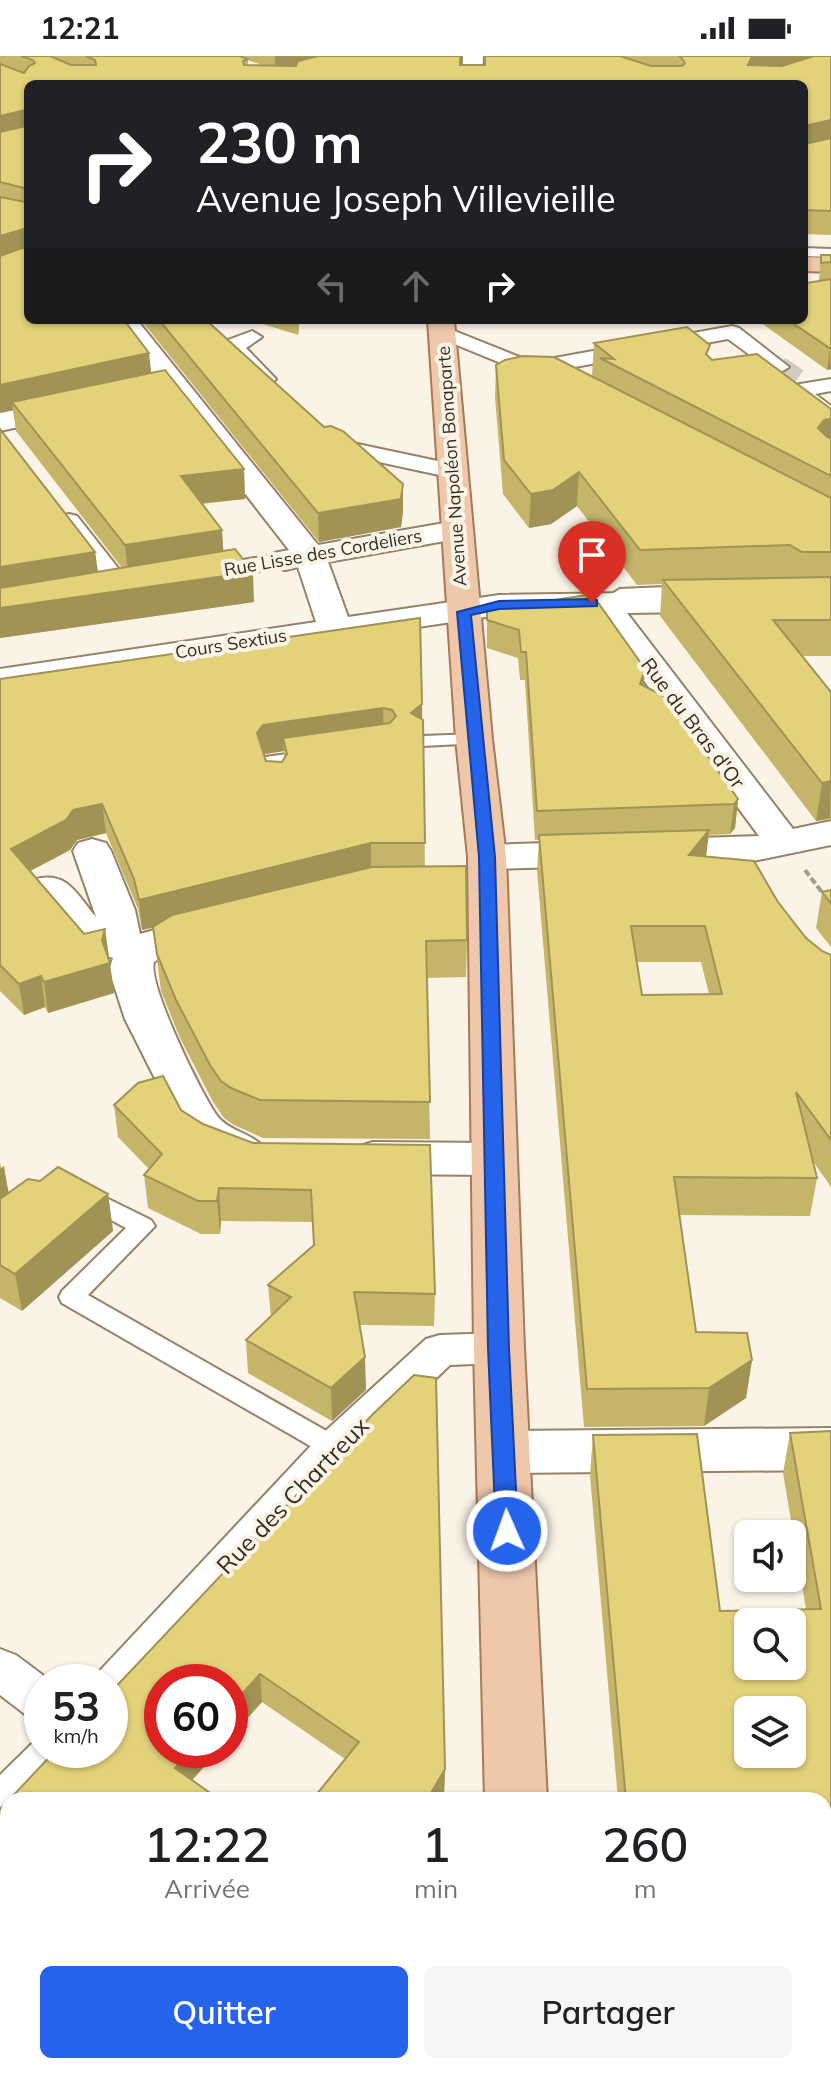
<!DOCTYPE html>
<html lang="fr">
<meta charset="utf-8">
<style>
:root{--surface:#fff;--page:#f6f6f6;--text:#202124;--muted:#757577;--accent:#2563eb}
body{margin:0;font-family:Mulish,sans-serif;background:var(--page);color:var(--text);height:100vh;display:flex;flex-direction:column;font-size:30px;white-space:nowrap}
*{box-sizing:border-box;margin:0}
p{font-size:26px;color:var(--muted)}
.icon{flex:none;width:44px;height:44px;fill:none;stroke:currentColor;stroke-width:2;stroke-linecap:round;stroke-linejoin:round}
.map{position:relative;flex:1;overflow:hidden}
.details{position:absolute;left:0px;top:1736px;width:832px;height:282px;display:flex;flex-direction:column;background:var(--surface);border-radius:24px 24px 0 0;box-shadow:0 2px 6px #0004}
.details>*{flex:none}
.top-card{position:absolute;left:24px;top:24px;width:784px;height:244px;border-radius:12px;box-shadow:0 2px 6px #0004;background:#202124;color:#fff;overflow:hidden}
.controls{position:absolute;left:734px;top:1464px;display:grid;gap:16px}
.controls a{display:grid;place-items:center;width:72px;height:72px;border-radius:12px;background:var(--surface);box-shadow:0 2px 6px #0004;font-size:40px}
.speed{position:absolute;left:24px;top:1608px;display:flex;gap:16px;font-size:40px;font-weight:700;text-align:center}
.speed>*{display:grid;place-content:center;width:104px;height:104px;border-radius:50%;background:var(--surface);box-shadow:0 2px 6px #0004;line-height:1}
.speed small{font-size:20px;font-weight:400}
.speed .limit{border:12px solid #d22;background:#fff;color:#111}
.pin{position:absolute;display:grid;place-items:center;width:68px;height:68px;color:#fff;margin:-82px -34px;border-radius:50% 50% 50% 0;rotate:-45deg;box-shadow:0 0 8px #0007}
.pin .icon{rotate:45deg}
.me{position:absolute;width:88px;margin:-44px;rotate:358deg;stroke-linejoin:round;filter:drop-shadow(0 0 6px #0008)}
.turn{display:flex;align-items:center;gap:28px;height:168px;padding:0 40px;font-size:36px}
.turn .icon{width:104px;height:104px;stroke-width:2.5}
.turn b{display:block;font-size:56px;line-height:68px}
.lanes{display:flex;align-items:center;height:76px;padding:0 40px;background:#0003;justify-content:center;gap:40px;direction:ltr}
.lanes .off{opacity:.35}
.eta{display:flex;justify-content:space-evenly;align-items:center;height:136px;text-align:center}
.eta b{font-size:48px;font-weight:600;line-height:56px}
.button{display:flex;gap:16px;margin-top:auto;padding:16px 40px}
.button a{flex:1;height:92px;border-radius:12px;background:var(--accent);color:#fff;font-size:32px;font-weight:600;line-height:92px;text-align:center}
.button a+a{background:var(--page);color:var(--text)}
.status{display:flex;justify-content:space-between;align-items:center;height:56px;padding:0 40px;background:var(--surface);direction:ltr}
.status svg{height:22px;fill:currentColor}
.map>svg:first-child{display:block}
</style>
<div class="status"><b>12:21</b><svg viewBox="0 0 49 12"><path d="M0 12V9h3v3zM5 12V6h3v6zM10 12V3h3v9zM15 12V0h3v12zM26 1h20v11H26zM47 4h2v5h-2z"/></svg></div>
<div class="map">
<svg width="831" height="2017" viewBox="0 0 831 2017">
<rect width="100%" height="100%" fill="#fcf3e7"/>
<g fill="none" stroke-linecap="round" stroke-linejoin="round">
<path stroke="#d4cbbf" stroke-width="22" stroke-dasharray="22 11" stroke-linecap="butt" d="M779 311 798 324"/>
<defs>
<path id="service" d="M804 192 831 193V201L804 200Z
M689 530 695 532V538L620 543 612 538 620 533Z
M474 678 483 683 480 687 423 690 414 685 423 680Z
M310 695 319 700 316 704 281 709 285 728 283 732H269L262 705 265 701Z
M84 1131 151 1164 155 1170 88 1239 344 1385 348 1392 344 1399 335 1403 326 1399 62 1247 59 1241 62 1235 126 1172 76 1145 72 1139 76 1133Z
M62 2010H96L94 2017H60Z
M227 2010H264L261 2017H224Z"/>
<path id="pedestrian" d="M442 270 532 306 732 270 739 272 789 311 779 317 772 315 728 283 553 315 563 322 552 328 435 280 432 276 435 272Z
M252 275 262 281 246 292 272 319 276 323 272 327H258L226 294 228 284Z
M831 323V335L815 338 831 350V367L823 365 785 335 788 330Z
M328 373 336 375 348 386 461 410 464 415 461 420 453 422 333 396 317 380Z
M69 458 77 460 129 526 133 531 129 536H111L61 470 57 465 61 460Z
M285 497 294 499 297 504 294 509 202 525 193 523 190 518 193 513 202 511Z
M499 1277 513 1281 519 1292 513 1303 499 1307 450 1309 350 1404 126 1649 110 1655V1626H91L94 1621 320 1380 426 1283 440 1279Z
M0 1593 16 1599 52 1626H42V1665L26 1659 0 1639Z
M42 1678V1694H78L72 1709 39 1744H8V1771L0 1774V1719Z"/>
<path id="minor" d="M463 0H483L482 28H462Z
M110 264H137L318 489 456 465 467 467 472 474 467 481 328 506 348 561 499 539 831 534V554L627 557 793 773 831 765V789L748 806 487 813 473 809 468 801 473 793 487 789 759 780 594 557 499 559 0 633V613L316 566 298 511 285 514 274 511 269 504 274 497 289 494Z
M72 343 82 345 86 351 82 357 0 375V357Z
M92 783 106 787 111 795 135 854 140 878 212 858 226 861 232 870 226 879 174 893 154 906C147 927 202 1040 218 1061 231 1077 256 1077 268 1097L261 1108 245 1113 229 1108 186 1084 125 963 109 914 113 902 77 890 30 831 36 823C68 815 77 839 96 861L73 795 78 787Z
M373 1086 494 1087 510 1092 517 1103 510 1114 494 1119 373 1118 357 1113 350 1102 357 1091Z
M831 1372V1414L504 1417 485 1411 477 1396 485 1381 504 1375Z"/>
<path id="primary" d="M804 201 831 202V216L804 215Z
M428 264H454L492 683 506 801 524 1292 547 1744H485L474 1292 468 801 456 683Z
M502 2010H570L571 2017H503Z"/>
</defs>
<use href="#service" stroke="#978265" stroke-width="4"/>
<use href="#pedestrian" stroke="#978265" stroke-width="4"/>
<use href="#minor" stroke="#978265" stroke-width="4"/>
<use href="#primary" stroke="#a77a57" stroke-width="4"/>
<path stroke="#a39b8e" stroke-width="4" stroke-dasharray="7 3" stroke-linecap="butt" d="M805 814 831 848"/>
<use href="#service" fill="#fff" fill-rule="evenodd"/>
<use href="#pedestrian" fill="#fff" fill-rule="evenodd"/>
<use href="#minor" fill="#fff" fill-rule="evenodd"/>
<use href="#primary" fill="#efc8ac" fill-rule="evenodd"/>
</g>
<path fill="#c4b569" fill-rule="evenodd" d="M0 0H461V9H485V0H831V179L804 178V28H28V264L151 317 244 413 245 443 202 448 223 495 254 546 0 582V373L95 496 98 516 122 512 16 375 13 354 0 356ZM248 4 259 8 263 9H248Z
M821 199H831V313L827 314 757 264H804L807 227 819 225Z
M141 264H206L403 456 401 471 319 486Z
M250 264H299V276L298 279Z
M594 287 709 301 712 304 831 353V600H802L831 636V763L816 765 660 560 662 528 637 529 577 450 551 468 529 472 503 438 495 341 496 309 598 324 592 319Z
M487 555 644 630 738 743 735 772 730 778 709 779 706 800 778 846 806 882 822 895 831 899V1131L813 1105 817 1122 810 1160 679 1159 696 1276 752 1304 746 1342 704 1370 584 1371 537 815 539 784H535L525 624H520L518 602 487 592ZM637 906H701L709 938 642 939Z
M0 623 422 648 425 810 467 884 466 921 427 922 430 1083 263 1082 234 1069 224 1062 213 1046 180 982 161 935 153 872 142 874 138 853 106 777 77 784 70 794 30 815 84 878 105 873 114 937 48 957 45 951 24 959 0 935ZM284 695V702L282 706 266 705 265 698Z
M831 834V891L816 872 822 836Z
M114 1049 181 1054 203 1068 253 1087 430 1089 435 1238 434 1270 360 1269 366 1334 332 1365 248 1317 246 1284 271 1261 268 1229 314 1189 313 1166 221 1165 220 1178H201L148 1152 144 1119 149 1113 118 1081Z
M0 1107 9 1137 108 1138 113 1175 22 1255 0 1242Z
M372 1359 445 1713 444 1741 442 1744H312L345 1703 262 1646 9 1744Z
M831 1375V2017H642V2010H824V1744H618L590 1419 593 1379 720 1555 806 1553 783 1417 790 1377Z"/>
<path fill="#a09355" d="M275 0H332L275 14Z
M752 0H821L747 28 748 9Z
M25 54 27 76 0 84V60Z
M831 64V86L804 92V70Z
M27 172 28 197 0 206V180Z
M830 293 831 313 827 314Z
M149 297 152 323 12 346 13 354 0 356V329Z
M831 363V395L818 372 824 364Z
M244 413 245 443 183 449 181 420Z
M579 416 577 450 551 468 529 472 531 438Z
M403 428V456L401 471 319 486 318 457Z
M222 474 224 504 128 520 125 489Z
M95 496 99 525 0 541V511Z
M253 516 254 546 0 582V552Z
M645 613 643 641 640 628Z
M422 648V677L411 657Z
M383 652 384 681 283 682 284 695 265 698 259 706 257 677 263 669Z
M831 725 830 762 816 765 822 727Z
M738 743 735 772 730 778 734 748Z
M102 748 106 777 77 784 70 794 15 823 11 793 73 754Z
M709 774 705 810 689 799Z
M371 787V817L142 874 139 844Z
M105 873 114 937 48 957 44 926 102 884Z
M41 920 45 951 24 959 19 928Z
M4 1110 10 1146 0 1156V1113Z
M219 1132 221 1165 220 1178 217 1145Z
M108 1138 113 1175 22 1255 15 1218Z
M365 1301 366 1334 332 1365 331 1332Z
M752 1304 746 1342 704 1370 709 1332Z
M260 1618 262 1646 230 1682V1651Z
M191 1694H219L179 1739 175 1712Z
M445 1713 444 1741 442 1744H427Z
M8 1931V1965L0 1974V1940Z"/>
<path fill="#e4d27a" stroke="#a09355" stroke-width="2" fill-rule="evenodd" d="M21 0H50L71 9H96L95 4 86 0H239L248 3 243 5 244 9 296 10 298 5 318 0H460V9H485V0H620L651 10H682L685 7 681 1 678 0H752L748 9 782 10 814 0H831V64L804 70 805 88 831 82V155L804 154V28H28V56L25 54 0 60V8L24 17 29 10 35 7 33 4Z
M28 59V133L0 126V76L26 70Z
M0 141 25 146 28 143V190L27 172 0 180Z
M28 190V264H124L149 297 0 329V200Z
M821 199H831V206L821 207Z
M804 223 807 227 831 223V293L788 264H804Z
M159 264H206L324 371 331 370 343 375 403 428 401 443 318 457Z
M687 271 710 289 706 298 712 304 757 298 831 353V363L824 364 818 372 827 381 831 382V420L600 302 614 303 594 287Z
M523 300 554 301 831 442V496H802L790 489 640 494 579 416 553 434 531 438 504 404 496 309 505 304Z
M165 314 244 413 181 420 222 474 125 489 12 346Z
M0 373 95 496 0 511Z
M235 493 253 516 0 552V532Z
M831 521V564H773L831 636V725L822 727 663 524Z
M592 538 645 613 640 628 666 641 738 743 734 748 537 755 526 596H521L519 574 487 564V555Z
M420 562 422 648 411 657 423 664 425 787H371L139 844 134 823 102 748 73 754 66 764 11 793 84 878 105 873 102 884 110 907 44 926 41 920 19 928 0 909V623ZM383 652 392 654 396 660 390 667 283 682 287 698 282 706 266 705 257 677 263 669Z
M709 774 689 799 754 805 778 846 806 882 822 895 831 899V1084L796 1036 817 1122 674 1121 696 1276 747 1277 752 1304 709 1332 587 1333 539 779ZM631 870H705L722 938 642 939Z
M466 810 467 884 426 885 430 1046 260 1044 231 1032 221 1025 210 1009 176 944 157 898 153 871 172 859 372 811Z
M831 834V848L822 836Z
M163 1020 181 1054 203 1068 253 1087 430 1089 435 1238 354 1236 365 1301 331 1332 246 1284 291 1241 268 1229 314 1189 311 1134 219 1132 217 1145H198L144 1119 162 1098 114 1049 138 1027Z
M58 1111 108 1138 15 1218 0 1209V1143L28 1123 40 1125Z
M414 1319 436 1322 445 1713 427 1744H312L359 1686 260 1618 230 1651V1626H162V1694H191L175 1712 220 1744H9L56 1694H110V1637L372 1359Z
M831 1375V2017H651V2010H824V1744H626L593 1379 697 1378 720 1555 821 1553 790 1377ZM748 1566H792V1610H748ZM748 1654H792V1698H748Z
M8 1745V1931L0 1940V1753Z
M262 2010H450V2017H257Z"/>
<path fill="#2563eb" stroke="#184099" stroke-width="2" d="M592 543 597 544V550L499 553 471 559 495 801 509 1292 518 1475 515 1482 507 1484 499 1482 496 1475 488 1292 479 801 457 556 499 545Z"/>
<g text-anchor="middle" stroke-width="8" stroke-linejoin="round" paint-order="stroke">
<g font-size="18" fill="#352d20" stroke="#fcf3e7">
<text transform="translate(452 410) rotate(-94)" y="6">Avenue Napoléon Bonaparte</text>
<text transform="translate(323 497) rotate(-10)" y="6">Rue Lisse des Cordeliers</text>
<text transform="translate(231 588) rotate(-9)" y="6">Cours Sextius</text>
</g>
<g font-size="20" fill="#352d20" stroke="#fcf3e7">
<text transform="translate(693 667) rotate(53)" y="7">Rue du Bras d'Or</text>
</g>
<g font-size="24" fill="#352d20" stroke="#fcf3e7">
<text transform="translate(293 1440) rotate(-46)" y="8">Rue des Chartreux</text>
</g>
</g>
</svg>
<div class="controls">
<a><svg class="icon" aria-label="sound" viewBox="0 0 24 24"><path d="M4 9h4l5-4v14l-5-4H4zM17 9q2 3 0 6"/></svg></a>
<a><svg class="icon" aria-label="search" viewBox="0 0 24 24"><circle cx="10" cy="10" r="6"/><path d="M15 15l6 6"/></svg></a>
<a><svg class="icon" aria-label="layers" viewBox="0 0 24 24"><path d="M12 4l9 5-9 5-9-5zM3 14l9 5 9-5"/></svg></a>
</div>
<div class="speed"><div>53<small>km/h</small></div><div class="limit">60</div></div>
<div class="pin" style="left:592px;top:547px;background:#d93025"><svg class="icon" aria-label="arrive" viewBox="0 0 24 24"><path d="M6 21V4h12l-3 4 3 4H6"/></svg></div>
<svg class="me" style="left:507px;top:1475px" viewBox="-20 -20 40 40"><circle r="17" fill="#2563eb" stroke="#fff" stroke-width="3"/><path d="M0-11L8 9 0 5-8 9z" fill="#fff"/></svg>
<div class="top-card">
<div class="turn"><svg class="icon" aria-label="right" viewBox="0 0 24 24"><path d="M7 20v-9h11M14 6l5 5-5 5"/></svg><div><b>230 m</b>Avenue Joseph Villevieille</div></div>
<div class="lanes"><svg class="icon off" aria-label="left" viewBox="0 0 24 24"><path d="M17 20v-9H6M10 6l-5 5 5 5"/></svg><svg class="icon off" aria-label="ahead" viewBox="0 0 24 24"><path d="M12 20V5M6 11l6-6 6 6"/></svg><svg class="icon" aria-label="right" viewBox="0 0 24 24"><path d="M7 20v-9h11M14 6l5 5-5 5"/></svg></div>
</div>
<section class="details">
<div class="eta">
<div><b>12:22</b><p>Arrivée</p></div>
<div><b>1</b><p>min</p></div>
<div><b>260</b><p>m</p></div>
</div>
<div class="button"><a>Quitter</a><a>Partager</a></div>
</section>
</div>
